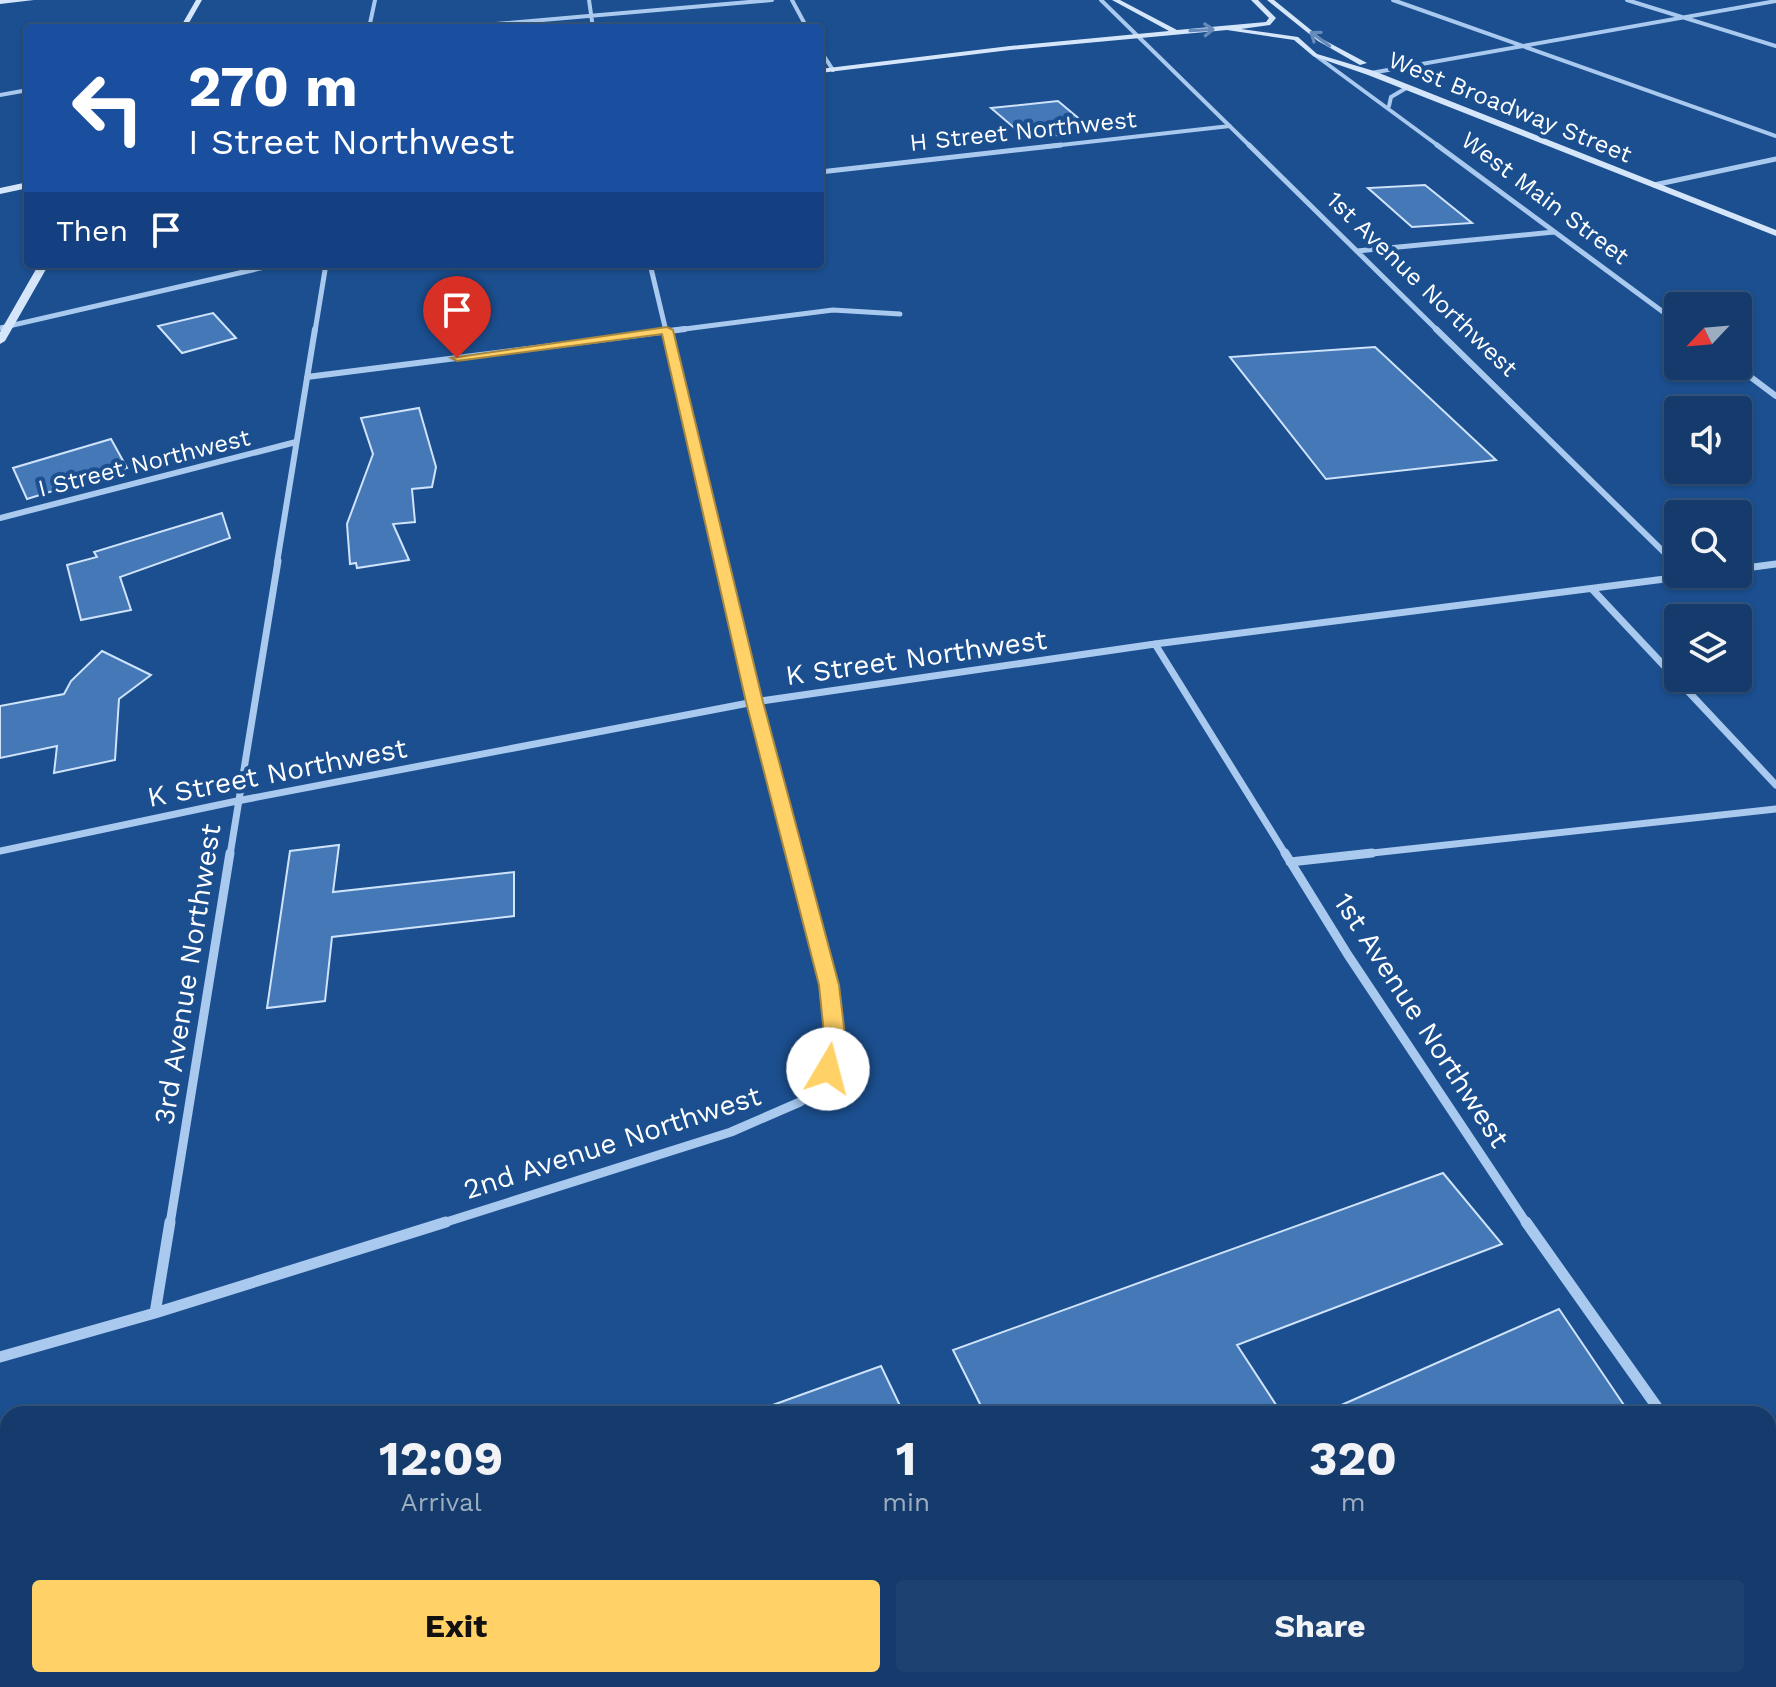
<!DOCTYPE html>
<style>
:root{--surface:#143b6b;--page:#1d4271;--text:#f1f3f6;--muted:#9dadc1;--line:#33557e;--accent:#ffd166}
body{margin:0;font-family:"Work Sans",sans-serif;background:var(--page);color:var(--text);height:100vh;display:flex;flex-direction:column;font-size:30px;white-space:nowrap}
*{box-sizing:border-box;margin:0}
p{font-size:26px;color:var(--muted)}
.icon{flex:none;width:44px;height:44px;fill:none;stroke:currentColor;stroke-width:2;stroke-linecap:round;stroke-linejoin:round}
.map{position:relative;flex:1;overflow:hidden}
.details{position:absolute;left:0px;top:1406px;width:1776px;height:282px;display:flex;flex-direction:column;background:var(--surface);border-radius:24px 24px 0 0;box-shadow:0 2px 6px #0004,0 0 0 2px var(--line)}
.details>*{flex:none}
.banner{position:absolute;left:24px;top:24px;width:800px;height:244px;border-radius:8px;box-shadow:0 2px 6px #0004,0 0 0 2px var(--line);background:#1a4fa0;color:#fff;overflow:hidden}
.needle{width:52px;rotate:244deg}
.controls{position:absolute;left:1664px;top:292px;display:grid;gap:16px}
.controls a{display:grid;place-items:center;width:88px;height:88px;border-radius:8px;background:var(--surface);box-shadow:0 2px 6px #0004,0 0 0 2px var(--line);font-size:40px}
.pin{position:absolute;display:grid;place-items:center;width:68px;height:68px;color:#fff;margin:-82px -34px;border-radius:50% 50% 50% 0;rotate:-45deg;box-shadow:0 0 8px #0007}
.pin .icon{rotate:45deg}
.me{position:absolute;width:88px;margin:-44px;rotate:8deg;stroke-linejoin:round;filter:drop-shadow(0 0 6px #0008)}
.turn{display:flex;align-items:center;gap:28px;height:168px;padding:0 32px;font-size:36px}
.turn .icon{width:104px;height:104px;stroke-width:2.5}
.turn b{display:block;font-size:56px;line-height:68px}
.then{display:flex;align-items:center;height:76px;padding:0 32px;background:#0003;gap:16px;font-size:30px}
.eta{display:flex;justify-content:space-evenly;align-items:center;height:136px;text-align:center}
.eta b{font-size:48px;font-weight:700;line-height:56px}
.primary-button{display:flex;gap:16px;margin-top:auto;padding:16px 32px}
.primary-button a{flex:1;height:92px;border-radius:8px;background:var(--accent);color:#111;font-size:32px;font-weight:700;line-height:92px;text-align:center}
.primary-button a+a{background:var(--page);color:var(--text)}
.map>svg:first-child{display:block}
</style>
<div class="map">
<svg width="1776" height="1687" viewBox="0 0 1776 1687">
<rect width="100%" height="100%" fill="#1b4f8f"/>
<path fill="#4478b7" stroke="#cfe3fa" stroke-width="2" d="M1058 101 1096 133 1025 137 991 108Z
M1425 185 1472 223 1412 227 1368 188Z
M213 313 236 338 182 353 158 326Z
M1375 347 1496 460 1326 479 1230 357Z
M419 408 436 467 432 487 412 489 415 522 393 524 409 560 357 568 356 563 350 564 347 524 373 454 361 418Z
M111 439 127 468 27 499 13 468Z
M222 513 230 538 120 577 131 610 81 620 67 565 97 557 94 552Z
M102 651 151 675 119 699 115 760 54 773 57 746 0 758V706L64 694 71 681Z
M339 845 333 892 514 872V916L332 937 325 1001 267 1008 290 851Z
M1443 1173 1502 1244 1237 1345 1282 1414H985L953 1350Z
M1559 1309 1630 1414H1321Z
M881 1366 904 1414H759V1410Z"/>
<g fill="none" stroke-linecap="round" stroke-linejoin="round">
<path stroke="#a9c9ee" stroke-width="4" d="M589 0 593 28
M792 0 807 28
M1101 0 1251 147
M1393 0 1776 136
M1627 0 1776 46
M369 28 375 0
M450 28 772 0
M820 50 833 70
M1315 55 1440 147
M1371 73 1776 1
M0 95 28 90
M1389 106 1391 97 1408 87
M1043 147 1230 126"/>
<path stroke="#a9c9ee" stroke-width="5" d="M1249 145 1438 331
M1437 145 1678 323
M820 172 1061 145
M1654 185 1776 159
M1357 251 1554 232
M650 264 666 331
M0 328 278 264
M315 331 326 264
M669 331 833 310 900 314"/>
<path stroke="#a9c9ee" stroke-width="6" d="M665 329 721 563
M1436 329 1675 563
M1736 366 1776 396
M307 377 685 329
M0 518 296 442
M277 563 315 329"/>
<path stroke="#a9c9ee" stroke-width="7" d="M720 561 795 855
M1673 561 1678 566
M1738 569 1776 564
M1592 589 1776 785
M1155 644 1286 855
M0 851 237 801 754 702 1155 644 1704 574
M230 855 278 561
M1354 855 1776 809"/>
<path stroke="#a9c9ee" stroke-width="9" d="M1285 853 1348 955 1527 1224
M1290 862 1372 853
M170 1224 230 853
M440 1224 731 1132 800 1102 818 1090 836 1044 829 985 794 853"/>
<path stroke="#a9c9ee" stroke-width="11" d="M1526 1222 1662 1414
M155 1313 170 1222
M0 1357 155 1313 446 1222
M1768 1563 1776 1574"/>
<path fill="#d6e6fa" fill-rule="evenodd" d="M0 0H34L0 4Z
M196 0H202L186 28H180Z
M1112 0H1120L1177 30 1266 22 1269 18 1251 0H1258L1276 18 1270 25 1241 29 1298 37 1317 54 1374 71 1776 230V236L1368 75 1313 56 1294 40 1227 30 1010 50 820 73V69L1010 46 1169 31Z
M1267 0H1274L1322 39 1367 63 1360 65 1318 41Z
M28 182V188L0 194V188Z
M39 264H49L5 341 0 344V332Z"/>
</g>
<defs><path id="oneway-shaft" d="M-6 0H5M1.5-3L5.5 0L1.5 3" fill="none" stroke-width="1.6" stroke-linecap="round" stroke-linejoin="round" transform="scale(2)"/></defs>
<g stroke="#668bba">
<use href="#oneway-shaft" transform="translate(1202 30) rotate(-3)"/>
<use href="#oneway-shaft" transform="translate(1320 39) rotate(-144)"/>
</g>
<path fill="#ffd166" stroke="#a68842" stroke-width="2" d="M667 327 673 330 763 702 839 985 846 1044 839 1069 828 1077 818 1069 825 1044 819 985 746 702 662 334 457 361 451 358Z"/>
<g text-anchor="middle" stroke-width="8" stroke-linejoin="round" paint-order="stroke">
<g font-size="24" fill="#fff" stroke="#1b4f8f">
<text transform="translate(1510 107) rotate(22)" y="8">West Broadway Street</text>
<text transform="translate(1023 131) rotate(-6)" y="8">H Street Northwest</text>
<text transform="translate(1545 198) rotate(37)" y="8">West Main Street</text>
<text transform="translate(1422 284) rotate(44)" y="8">1st Avenue Northwest</text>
<text transform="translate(144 463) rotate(-14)" y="8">I Street Northwest</text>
</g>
<g font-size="28" fill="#fff" stroke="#1b4f8f">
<text transform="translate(916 657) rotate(-8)" y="10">K Street Northwest</text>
<text transform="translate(277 772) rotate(-11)" y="10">K Street Northwest</text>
<text transform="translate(187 974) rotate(-81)" y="10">3rd Avenue Northwest</text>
<text transform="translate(1422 1020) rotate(57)" y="10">1st Avenue Northwest</text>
<text transform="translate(612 1142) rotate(-18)" y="10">2nd Avenue Northwest</text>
</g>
</g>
</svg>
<div class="controls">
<a><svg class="needle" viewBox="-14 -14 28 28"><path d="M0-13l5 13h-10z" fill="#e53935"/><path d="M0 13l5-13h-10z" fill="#9dadc1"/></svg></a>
<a><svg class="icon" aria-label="sound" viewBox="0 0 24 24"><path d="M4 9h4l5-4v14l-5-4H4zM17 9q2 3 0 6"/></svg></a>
<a><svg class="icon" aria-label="search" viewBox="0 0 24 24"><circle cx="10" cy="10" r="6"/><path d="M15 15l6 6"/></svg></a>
<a><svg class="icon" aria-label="layers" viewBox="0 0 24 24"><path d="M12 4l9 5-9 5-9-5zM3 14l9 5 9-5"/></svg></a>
</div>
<div class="pin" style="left:457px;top:358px;background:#d93025"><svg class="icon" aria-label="arrive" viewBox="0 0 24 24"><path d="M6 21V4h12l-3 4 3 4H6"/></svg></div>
<svg class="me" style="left:828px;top:1069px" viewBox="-20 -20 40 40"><circle r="19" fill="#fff"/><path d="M0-13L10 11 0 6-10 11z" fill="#ffd166"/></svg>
<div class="banner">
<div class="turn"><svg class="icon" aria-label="left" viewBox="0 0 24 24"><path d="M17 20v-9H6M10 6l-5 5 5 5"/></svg><div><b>270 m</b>I Street Northwest</div></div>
<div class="then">Then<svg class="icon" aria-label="arrive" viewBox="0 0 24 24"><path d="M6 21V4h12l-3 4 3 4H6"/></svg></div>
</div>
<section class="details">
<div class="eta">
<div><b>12:09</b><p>Arrival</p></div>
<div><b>1</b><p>min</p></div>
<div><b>320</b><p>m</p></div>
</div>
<div class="primary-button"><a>Exit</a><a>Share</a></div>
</section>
</div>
